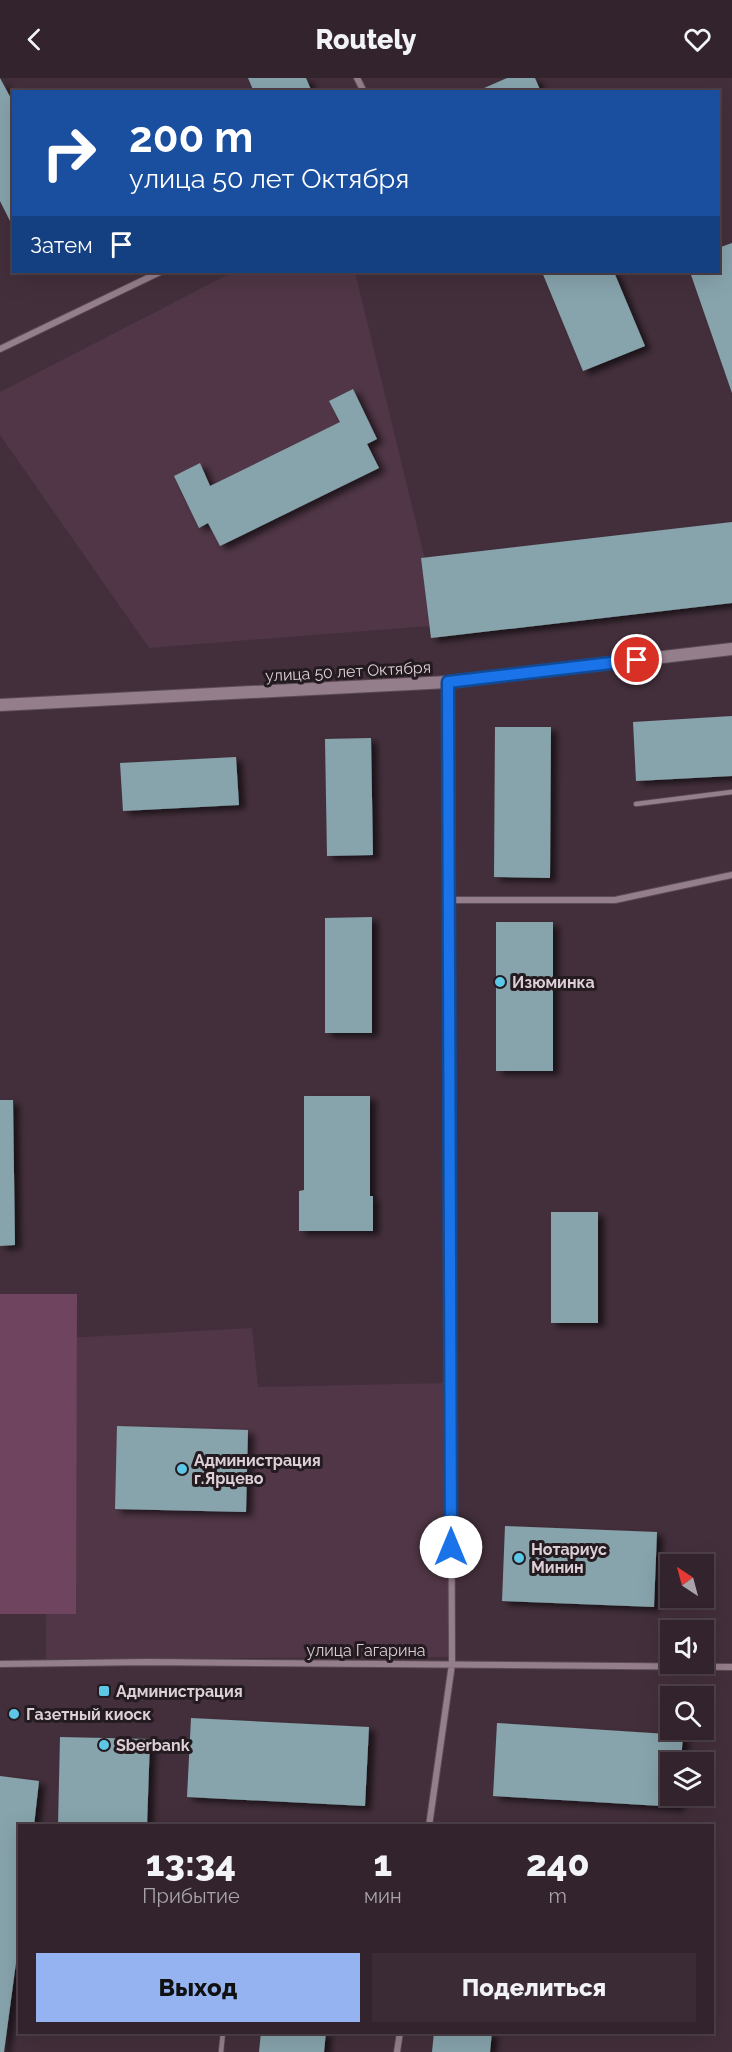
<!DOCTYPE html>
<html lang="ru">
<meta charset="utf-8">
<style>
:root{--surface:#32232c;--page:#3a2b34;--text:#f1f3f6;--muted:#a8a4a9;--line:#4d4048;--accent:#95b2f1}
body{margin:0;font-family:Raleway,sans-serif;background:var(--page);color:var(--text);height:100vh;display:flex;flex-direction:column;font-size:22px;white-space:nowrap}
*{box-sizing:border-box;margin:0}
p{font-size:20px;color:var(--muted)}
.icon{flex:none;width:33px;height:33px;fill:none;stroke:currentColor;stroke-width:2;stroke-linecap:round;stroke-linejoin:round}
.map{position:relative;flex:1;overflow:hidden}
.panel{position:absolute;left:18px;top:1746px;width:696px;height:210px;display:flex;flex-direction:column;background:var(--surface);border-radius:0px;box-shadow:0 6px 24px #0002,0 0 0 2px var(--line)}
.panel>*{flex:none}
.top-card{position:absolute;left:12px;top:12px;width:708px;height:183px;border-radius:0px;box-shadow:0 6px 24px #0002,0 0 0 2px var(--line);background:#1a4fa0;color:#fff;overflow:hidden}
.needle{width:39px;rotate:324deg}
.buttons{position:absolute;left:660px;top:1476px;display:grid;gap:12px}
.buttons a{display:grid;place-items:center;width:54px;height:54px;border-radius:0px;background:var(--surface);box-shadow:0 6px 24px #0002,0 0 0 2px var(--line);font-size:30px}
.pin{position:absolute;display:grid;place-items:center;width:51px;height:51px;color:#fff;margin:-26px;border:3px solid #fff;border-radius:50%;box-shadow:0 2px 6px #0007}
.me{position:absolute;width:66px;margin:-33px;rotate:0deg;stroke-linejoin:round;filter:drop-shadow(0 0 4px #0008)}
.turn{display:flex;align-items:center;gap:21px;height:126px;padding:0 18px;font-size:27px}
.turn .icon{width:78px;height:78px;stroke-width:2.5}
.turn b{display:block;font-size:42px;line-height:51px}
.then{display:flex;align-items:center;height:57px;padding:0 18px;background:#0003;gap:12px;font-size:22px}
.eta{display:flex;justify-content:space-evenly;align-items:center;height:102px;text-align:center}
.eta b{font-size:36px;font-weight:800;line-height:42px}
.action{display:flex;gap:12px;margin-top:auto;padding:12px 18px}
.action a{flex:1;height:69px;border-radius:0px;background:var(--accent);color:#111;font-size:24px;font-weight:800;line-height:69px;text-align:center}
.action a+a{background:var(--page);color:var(--text)}
header{display:flex;justify-content:space-between;align-items:center;height:78px;padding:0 18px;background:var(--surface);font-size:27px;font-weight:800}
.map>svg:first-child{display:block}
</style>
<header><svg class="icon" aria-label="back" viewBox="0 0 24 24"><path d="M15 5l-7 7 7 7"/></svg>Routely<svg class="icon" aria-label="heart" viewBox="0 0 24 24"><path d="M12 20l-8-8c-3-5 5-10 8-4 3-6 11-1 8 4z"/></svg></header>
<div class="map">
<svg width="732" height="1974" viewBox="0 0 732 1974">
<defs>
<filter id="shadow"><feDropShadow dx="6" dy="4" stdDeviation="3" flood-color="#0009"/></filter>
</defs>
<rect width="100%" height="100%" fill="#432f3b"/>
<path fill="#503646" d="M233 194H355L441 547 149 570 0 357V314Z
M252 1250 258 1309 447 1305 450 1579 46 1581 47 1261Z"/>
<path fill="#6f445e" d="M0 1216H77L76 1536H0Z"/>
<path fill="#87a3ac" filter="url(#shadow)" d="M0 0 14 26V151L0 123Z
M248 0H306L312 14H254Z
M507 0H535L541 14H475Z
M732 165V315L690 194H718V170Z
M542 194H614L645 268 583 293Z
M353 311 377 361 367 366 379 390 220 468 208 445 199 450 174 398 200 385 210 408 340 344 329 323Z
M732 444V525L431 560 421 480Z
M732 638V698L636 703 633 644Z
M495 649H551L550 800 494 799Z
M371 660 373 777 327 778 325 661Z
M236 679 239 727 123 733 120 685Z
M372 839V955H325V840Z
M496 844H553V993H496Z
M304 1018H370V1118H373V1153H299V1113L304 1112Z
M0 1022H13L15 1167 0 1168Z
M551 1134H598V1245H551Z
M117 1348 248 1352 246 1434 115 1431Z
M505 1448 657 1454 654 1529 502 1523Z
M191 1640 369 1649 365 1728 187 1719Z
M497 1645 683 1657 681 1684H670V1718H679L678 1729 493 1718Z
M60 1659 150 1661 147 1748H58Z
M0 1698 39 1703 34 1748H20V1855L4 1974H0Z
M261 1954H326L324 1974H259Z
M434 1954H492L490 1974H432Z"/>
<g fill="none" stroke-linecap="round" stroke-linejoin="round">
<defs>
<path id="lane" d="M636 726 732 714
M221 1974 223 1954"/>
<path id="street" d="M357 0 364 14
M0 271 160 194
M449 822H615L732 797
M0 1586 147 1584 732 1589
M429 1748 452 1586 448 604
M397 1974 400 1954"/>
<path id="secondary" d="M0 627 448 604 732 571"/>
</defs>
<use href="#lane" stroke="#5b4b54" stroke-width="6"/>
<use href="#street" stroke="#5b4b54" stroke-width="8"/>
<use href="#secondary" stroke="#5b4b54" stroke-width="14"/>
<use href="#lane" stroke="#957e8b" stroke-width="4.5"/>
<use href="#street" stroke="#957e8b" stroke-width="6"/>
<use href="#secondary" stroke="#957e8b" stroke-width="12"/>
</g>
<g fill="none" stroke-linecap="round" stroke-linejoin="round">
<defs>
<path id="route" d="M451 1469 448 604 637 582"/>
</defs>
<use href="#route" stroke="#114b97" stroke-width="15"/>
<use href="#route" stroke="#1a73e8" stroke-width="10"/>
</g>
<g fill="#5dc7e8" stroke="#241b20" stroke-width="2">
<circle cx="500" cy="904" r="6"/>
<circle cx="182" cy="1391" r="6"/>
<circle cx="519" cy="1480" r="6"/>
<rect x="98" y="1607" width="12" height="12" rx="3"/>
<circle cx="14" cy="1636" r="6"/>
<circle cx="104" cy="1667" r="6"/>
</g>
<g text-anchor="middle" stroke-width="6" stroke-linejoin="round" paint-order="stroke">
<g font-size="16" fill="#dccfd6" stroke="#241b20">
<text transform="translate(348 593) rotate(-3)" y="6">улица 50 лет Октября</text>
<text x="366" y="1578">улица Гагарина</text>
</g>
<g font-size="16" font-weight="bold" fill="#dccfd6" stroke="#241b20" text-anchor="start">
<text x="512" y="910">Изюминка</text>
<text x="194" y="1388">Администрация<tspan x="194" dy="18">г.Ярцево</tspan></text>
<text x="531" y="1477">Нотариус<tspan x="531" dy="18">Минин</tspan></text>
<text x="116" y="1619">Администрация</text>
<text x="26" y="1642">Газетный киоск</text>
<text x="116" y="1673">Sberbank</text>
</g>
</g>
</svg>
<div class="buttons">
<a><svg class="needle" viewBox="-14 -14 28 28"><path d="M0-13l5 13h-10z" fill="#e53935"/><path d="M0 13l5-13h-10z" fill="#a8a4a9"/></svg></a>
<a><svg class="icon" aria-label="sound" viewBox="0 0 24 24"><path d="M4 9h4l5-4v14l-5-4H4zM17 9q2 3 0 6"/></svg></a>
<a><svg class="icon" aria-label="search" viewBox="0 0 24 24"><circle cx="10" cy="10" r="6"/><path d="M15 15l6 6"/></svg></a>
<a><svg class="icon" aria-label="layers" viewBox="0 0 24 24"><path d="M12 4l9 5-9 5-9-5zM3 14l9 5 9-5"/></svg></a>
</div>
<div class="pin" style="left:637px;top:582px;background:#d93025"><svg class="icon" aria-label="arrive" viewBox="0 0 24 24"><path d="M6 21V4h12l-3 4 3 4H6"/></svg></div>
<svg class="me" style="left:451px;top:1469px" viewBox="-20 -20 40 40"><circle r="19" fill="#fff"/><path d="M0-13L10 11 0 6-10 11z" fill="#1a73e8"/></svg>
<div class="top-card">
<div class="turn"><svg class="icon" aria-label="right" viewBox="0 0 24 24"><path d="M7 20v-9h11M14 6l5 5-5 5"/></svg><div><b>200 m</b>улица 50 лет Октября</div></div>
<div class="then">Затем<svg class="icon" aria-label="arrive" viewBox="0 0 24 24"><path d="M6 21V4h12l-3 4 3 4H6"/></svg></div>
</div>
<section class="panel">
<div class="eta">
<div><b>13:34</b><p>Прибытие</p></div>
<div><b>1</b><p>мин</p></div>
<div><b>240</b><p>m</p></div>
</div>
<div class="action"><a>Выход</a><a>Поделиться</a></div>
</section>
</div>
